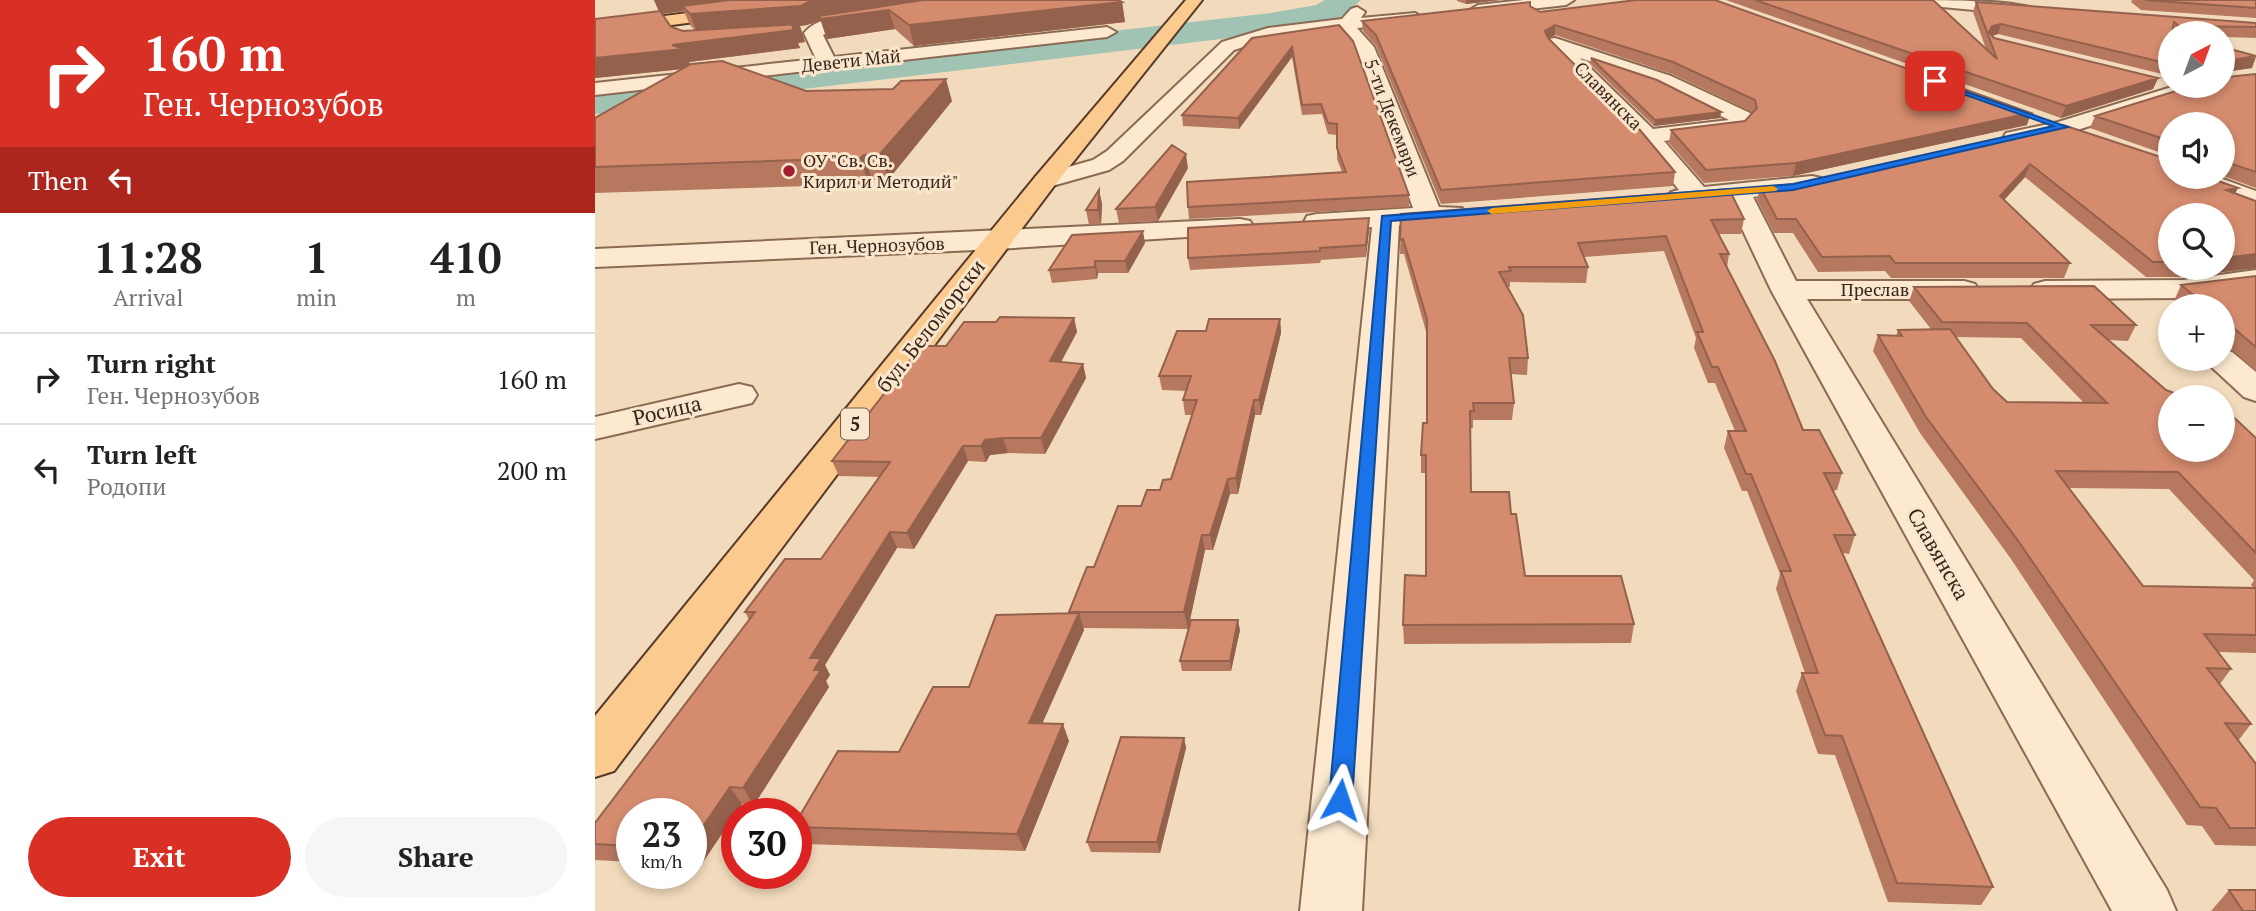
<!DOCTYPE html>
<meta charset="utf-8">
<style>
:root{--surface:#fff;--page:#f6f6f6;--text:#222;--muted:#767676;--line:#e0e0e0;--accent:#d93025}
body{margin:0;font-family:"PT Serif",serif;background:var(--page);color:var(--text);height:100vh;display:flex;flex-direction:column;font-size:26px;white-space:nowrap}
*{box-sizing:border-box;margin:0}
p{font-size:23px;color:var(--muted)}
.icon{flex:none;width:38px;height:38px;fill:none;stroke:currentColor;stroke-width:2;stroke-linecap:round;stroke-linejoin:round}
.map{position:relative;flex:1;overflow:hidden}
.sheet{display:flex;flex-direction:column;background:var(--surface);width:595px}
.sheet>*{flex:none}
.hud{background:#d93025;color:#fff;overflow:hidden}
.needle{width:46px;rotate:41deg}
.buttons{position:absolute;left:1563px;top:21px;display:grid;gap:14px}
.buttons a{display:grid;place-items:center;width:77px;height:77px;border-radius:50%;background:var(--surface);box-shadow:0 4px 10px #0003;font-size:35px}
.speed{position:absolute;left:21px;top:798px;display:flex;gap:14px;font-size:35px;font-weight:700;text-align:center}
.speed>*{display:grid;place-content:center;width:91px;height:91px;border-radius:50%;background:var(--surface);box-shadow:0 4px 10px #0003;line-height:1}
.speed small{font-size:18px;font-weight:400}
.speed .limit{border:10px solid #d22;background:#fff;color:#111}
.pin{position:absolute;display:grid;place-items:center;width:60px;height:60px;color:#fff;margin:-30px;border-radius:14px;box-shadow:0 4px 10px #0006}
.me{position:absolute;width:77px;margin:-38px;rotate:5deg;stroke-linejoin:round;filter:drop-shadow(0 0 5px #0008)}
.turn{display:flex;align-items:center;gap:24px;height:147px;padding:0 28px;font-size:32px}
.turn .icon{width:91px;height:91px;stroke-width:2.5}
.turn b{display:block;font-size:49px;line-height:60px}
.then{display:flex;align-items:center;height:66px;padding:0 28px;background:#0003;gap:14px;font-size:26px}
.eta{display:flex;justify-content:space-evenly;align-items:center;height:119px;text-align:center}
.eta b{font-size:42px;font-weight:800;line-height:49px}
.button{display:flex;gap:14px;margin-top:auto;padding:14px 28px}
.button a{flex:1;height:80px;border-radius:42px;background:var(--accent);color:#fff;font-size:28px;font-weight:800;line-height:80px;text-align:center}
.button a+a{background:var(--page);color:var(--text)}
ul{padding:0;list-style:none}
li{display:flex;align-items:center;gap:21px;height:91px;padding:0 28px;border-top:2px solid var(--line)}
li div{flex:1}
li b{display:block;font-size:26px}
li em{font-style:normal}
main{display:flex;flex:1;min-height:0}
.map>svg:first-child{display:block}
</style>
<main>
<section class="sheet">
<div class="hud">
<div class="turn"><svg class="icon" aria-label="right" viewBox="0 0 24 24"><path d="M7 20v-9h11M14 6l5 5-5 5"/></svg><div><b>160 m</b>Ген. Чернозубов</div></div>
<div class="then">Then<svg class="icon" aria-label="left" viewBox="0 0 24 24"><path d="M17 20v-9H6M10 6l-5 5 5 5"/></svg></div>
</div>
<div class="eta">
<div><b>11:28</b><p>Arrival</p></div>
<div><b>1</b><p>min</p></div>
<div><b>410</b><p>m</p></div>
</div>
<ul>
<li><svg class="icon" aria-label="right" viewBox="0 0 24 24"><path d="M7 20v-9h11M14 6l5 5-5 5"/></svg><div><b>Turn right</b><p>Ген. Чернозубов</p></div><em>160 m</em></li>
<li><svg class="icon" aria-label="left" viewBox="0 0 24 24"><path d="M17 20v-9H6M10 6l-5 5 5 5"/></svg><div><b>Turn left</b><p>Родопи</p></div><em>200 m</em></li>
</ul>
<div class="button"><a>Exit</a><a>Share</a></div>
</section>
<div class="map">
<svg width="1661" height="911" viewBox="0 0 1661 911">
<rect width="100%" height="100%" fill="#f2dbbc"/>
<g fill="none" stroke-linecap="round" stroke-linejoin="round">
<path fill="#a1c3b4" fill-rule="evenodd" d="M730 0H766L742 20 676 33 0 114V90L676 13 721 5Z"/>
<defs>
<path id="minor" d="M929 0H979L971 5 883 15 875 10 883 5Z
M1318 0C1340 0 1428 0 1440 10L1432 15 1326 5Z
M762 7 770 12 766 18 820 13 828 18 820 23 762 28 779 47 844 207 867 208 871 214 867 220 804 225 767 911H705L777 227 722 230 712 228 709 222 712 216 722 214 818 208 761 49 744 30 673 39 639 50 528 161 514 170 450 188 441 186 438 181 441 176 498 160 512 151 627 42 673 28 747 19 756 9Z
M280 13 288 18 286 22 238 29 228 35 239 57 512 27 521 32 512 37 0 95V83L221 59 209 33C225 14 257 16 280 13Z
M960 38 1076 76 1155 113 1158 118 1147 131 1069 141 1109 187 1217 176 1226 178 1229 183 1226 188 1158 197 1201 281H1369L1380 284 1384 290 1380 296 1369 299H1212L1572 890 1581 911H1517L1176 290 1133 199 1085 205 1076 202 1072 197 1076 192 1084 190 1045 141 954 47 951 43 954 39ZM985 58 1062 84 1134 120 1058 129Z
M1580 86H1610L1607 90 1476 132 1419 145 1408 138 1411 133 1463 122Z
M1588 177H1622L1661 191V208L1591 182Z
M645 219 655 221 659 227 655 233 403 249 0 267V249Z
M1661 270V288L1588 298 1450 299 1439 296 1435 290 1439 284 1450 281 1588 280Z
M1628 350 1637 352 1661 372V401L1649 397 1608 359H1628Z
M144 384 157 387 162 395 157 403 0 439V417Z"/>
<path id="major" d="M193 0H238L230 5 0 35V25Z
M591 0H607L459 186 19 771 0 777V716L441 176Z"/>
</defs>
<use href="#minor" stroke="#8b6a54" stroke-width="4"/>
<use href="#major" stroke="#583929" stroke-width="4"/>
<use href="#minor" fill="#fce9d0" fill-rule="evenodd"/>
<use href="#major" fill="#faca8f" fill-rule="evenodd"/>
</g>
<path fill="#b6785f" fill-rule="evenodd" d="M59 0 527 2 530 22 319 46 300 29 232 39 226 20 212 25 205 26 210 42 203 43 205 48 94 62 95 64 211 91 357 101 293 180H277L274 184 0 193V118L88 69 0 78V19L64 11ZM89 11 95 25 100 30 88 31 76 27 67 14Z
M862 0H905L871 4 862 1Z
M1131 0H1338L1391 49 1378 12 1381 2 1661 23V38L1628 37V33H1575V76L1403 34 1397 36 1399 38 1563 78 1558 89 1466 118Z
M1537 0H1661V18L1546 10 1536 2Z
M935 6 945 12 1432 125 1198 176 1109 183 1074 143 1076 130 1150 121 1157 112 1077 74 960 35 954 39 1080 172 1078 186 846 204 781 46 768 31 767 21Z
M744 25 814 195V207L594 219 593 207 747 172 742 159V135L733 134 727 114 707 115 697 57 644 129 588 126 587 115Z
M1628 47 1657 68 1630 72V74L1632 77 1661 74V188L1628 176V124H1575V156L1495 128 1500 116 1628 86Z
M996 58 1126 112 1125 118 1059 126 995 64Z
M1468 125 1575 160V177H1612L1643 188 1640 193 1661 201V268L1588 277H1551L1430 177 1409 200 1475 263 1469 278H1296L1290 271 1223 272 1198 233H1179L1162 200 1165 187 1202 184ZM1575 215H1628V268H1575Z
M593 168 563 221 524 223 521 209Z
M504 190 507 204 506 224 494 225 491 210Z
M806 214 1149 219 1146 234H1124L1134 254 1132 267 1208 430 1247 473 1242 490 1238 491 1260 535 1254 554 1248 553 1398 887 1386 905 1293 902 1240 755 1223 754 1201 691 1207 673H1210L1181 589 1185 574 1152 491H1147L1129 448 1133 431H1140L1120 383H1113L1099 348 1101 338 1069 251 989 257 993 267 991 283 915 282V287H912L933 358 932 375 916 374 919 403 917 420H878V428H875L876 492 916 514 930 576 1039 624 1036 643 809 644 808 625 831 576V473H826V455L832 423V335L809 254H805Z
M774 230 771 257 726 260 725 263 595 270 593 258Z
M550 243 533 273H503L502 279 457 283 454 270Z
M1661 276V371L1628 342V306H1585L1579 301 1586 285Z
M1319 287 1541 325 1533 341 1513 340 1575 450 1661 438V653L1623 652 1636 669 1625 684 1656 724 1643 741 1661 764V846L1620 845 1607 826 1592 825 1416 559 1325 433 1278 351 1283 335 1301 336 1303 330 1336 329 1314 301ZM1361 337 1426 338 1489 403 1412 402 1398 389ZM1474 488 1574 489 1659 580 1656 585 1659 588 1548 586Z
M479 318 482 332 466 362 488 364 491 378 450 454 413 453 395 455 391 462 373 461 319 549 302 548 230 665 235 675 231 681 234 687 159 805 147 804 106 865 96 864V814H37V862L0 860V823L154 620 150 612 226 559 285 477 244 476 237 461 351 346 401 322Z
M685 319 686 333 666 415H660L643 494H635L618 550H610L593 629 488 628 489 630 447 723 474 741 430 851 209 844 201 831V822L304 752 374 687 475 613 499 567 546 506 576 479 597 415H590L588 400 591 391 567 390 564 376 611 331Z
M645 630 636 671H587L585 661Z
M589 738 591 748 565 853 496 852 492 842Z
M1634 890 1661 911H1616Z"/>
<path fill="#94614d" d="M59 0H173L87 6 89 11 65 14Z
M224 0H356L294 10 300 29 232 39 224 16 226 20 212 25 205 26 210 42 203 43 205 48 94 62 97 68 0 78V58L77 45 103 34 95 14Z
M871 0H905L871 4Z
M527 2 530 22 319 46 314 25Z
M1406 24 1403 34 1394 37 1393 34 1397 26Z
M960 25V35L949 41 950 31Z
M697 47V57L644 129 643 118Z
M1661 57 1657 68 1628 72 1631 61Z
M1563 78 1558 89 1466 118 1471 106Z
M351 79 357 101 293 180 285 154Z
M1126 112 1125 118 1059 126 1060 120Z
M1436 113 1432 125 1198 176 1201 163Z
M591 154 593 168 563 221 560 207Z
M269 155 277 180 274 184 265 158Z
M1435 164 1430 177 1400 210 1405 196Z
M1643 188 1636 201 1631 190Z
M504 190 507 204 506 224 503 210Z
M774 218V230L771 257V245Z
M548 231 550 243 533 273 530 261Z
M1661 254V268L1588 277 1593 268H1628V258Z
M500 261 503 273 502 279 500 267Z
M479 318 482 332 459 375 455 361Z
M685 319 686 333 666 415 664 400Z
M488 364 491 378 450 454 446 438Z
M659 400 660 415 643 494 641 478Z
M408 438 413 453 395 455 391 462 386 446 390 440Z
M368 446 373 461 319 549 312 533Z
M633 479 635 494 618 550 615 535Z
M295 532 302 548 230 665 235 675 231 681 234 687 159 805 148 788 215 658Z
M607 535 610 550 593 629 589 612Z
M484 613 489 630 440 740 434 723Z
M643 620 645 630 636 671 635 661Z
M468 724 474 741 430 851 422 834Z
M589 738 591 748 565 853 562 842Z
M135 787 147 804 106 865 96 852V844Z"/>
<path fill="#d48b6e" stroke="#94614d" stroke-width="2" d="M135 0H224L216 1 206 6 95 14 87 6Z
M328 0H523L527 2 314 25 294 10 226 19 224 16Z
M1041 0H1120L1436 113 1201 163 1111 170 1076 130 1150 121 1162 108 1160 100 1078 62 960 25 950 31 953 38 1045 130 1080 172 846 190 781 35 767 21 935 2V6L945 12Z
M1160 0H1338L1402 59 1381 2 1661 23V27L1584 26 1579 22 1577 33H1575V64L1406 24 1397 26 1394 32 1399 38 1563 78 1471 106Z
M1550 0H1661V8Z
M65 11 76 27 88 31 204 24 197 25 199 30 77 45 89 49 0 58V19Z
M744 25 758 41 814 195 593 207 592 182 751 172 742 148V124L733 123 726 104 707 105 697 47 643 118 587 115 657 38Z
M1628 47 1661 56 1631 61 1630 74 1632 77 1661 74V172L1628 161V124H1575V141L1500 116 1597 86H1628Z
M996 58 1062 80 1126 112 1060 120Z
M127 61 211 91 298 89 306 81 351 79 285 154 269 155 265 158 0 167V118L96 64Z
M1468 125 1575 160V177H1612L1643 188 1631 190 1661 201V254L1628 258V215H1575V262H1558L1435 164 1405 196 1475 263H1300L1295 256 1227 257 1201 219H1182L1165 187 1202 184Z
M577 145 591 154 560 207 521 209Z
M1134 189 1149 219 1116 220 1134 254H1125L1180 361 1208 430H1224L1247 473H1229L1260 535H1239L1398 887 1302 883 1247 736 1230 735 1207 673H1223L1186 571H1196L1156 474H1151L1133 431H1151L1123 367H1117L1102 332H1108L1071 236 983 243 993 267H914L916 271 904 272 928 315 933 358H914L919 403H878L879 411H875L876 492H914L916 514H921L930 576H1026L1039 624 808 625 810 575 831 576V455H826L828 423H832V319L808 239 805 240 806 214Z
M504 190 503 210H491Z
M774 218 771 245 725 248V251L593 258V228Z
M548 231 530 261H500V267L454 270 477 235Z
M1661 276V347L1628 319V306H1612L1586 285Z
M1499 286 1541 325H1496L1571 390 1590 397H1575V450H1628V410H1631L1661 438V553L1583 472 1461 471 1548 586 1661 588V635L1609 634 1636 669 1612 668 1656 724 1630 723 1661 764V828H1635L1621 808 1605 807 1424 542 1331 417 1283 335 1307 336 1303 330 1355 329 1398 389 1412 402 1512 403 1432 323 1347 322 1319 287Z
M405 317 479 318 455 361 488 364 446 438H408L390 440 386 446H368L312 533 295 532 215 658H226L219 670H226L148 788 135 787 96 844V814H37V846L0 844V823L160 612H150L190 559H226L295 462 237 461 326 346H351L369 322H401Z
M614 319H685L664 400H659L641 478 633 479 615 535H607L589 612H474L492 567H499L523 506H546L552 490H565L568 480 576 479 602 400H588L596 376H564L582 331H611Z
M484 613 434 723 468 724 422 834 201 827V822L243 751 304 752 338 687H374L401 615Z
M596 620H643L635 661H585Z
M526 737 589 738 562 842H492Z
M1634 890H1661V911H1648Z"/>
<path fill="#1a73e8" stroke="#114b97" stroke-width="2" d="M1337 80 1473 127 1198 190 796 221 757 800 753 807 745 810 737 807 734 800 787 216 1198 184 1458 126 1337 83Z"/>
<path fill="#f59e0b" d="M1178 186 1183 189 1181 191 897 214 892 211 897 208Z"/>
<circle fill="#a01e31" stroke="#f9e6cd" stroke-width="2.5" cx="194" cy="171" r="7"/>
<g text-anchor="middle" stroke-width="6" stroke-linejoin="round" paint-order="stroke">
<g font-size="18" fill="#39251a" stroke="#f9e6cd">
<text transform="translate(256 61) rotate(-6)" y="6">Девети Май</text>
<text transform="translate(1013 96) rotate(45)" y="6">Славянска</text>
<text transform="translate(797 118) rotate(69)" y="6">5-ти Декември</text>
<text transform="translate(282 246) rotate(-2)" y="6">Ген. Чернозубов</text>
<text x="1280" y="296">Преслав</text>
</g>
<g font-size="18" fill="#39251a" stroke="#f9e6cd" text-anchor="start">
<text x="208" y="167">ОУ "Св. Св.<tspan x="208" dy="21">Кирил и Методий"</tspan></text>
</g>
<rect fill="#f9e6cd" stroke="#735f50" stroke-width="2" x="246" y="408.5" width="28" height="31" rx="5"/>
<g font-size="19" font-weight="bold" fill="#39251a">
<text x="260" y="431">5</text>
</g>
<g font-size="21" fill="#39251a" stroke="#f9e6cd">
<text transform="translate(336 326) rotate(-52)" y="7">бул. Беломорски</text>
<text transform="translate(72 411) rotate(-13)" y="7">Росица</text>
<text transform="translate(1343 554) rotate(60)" y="7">Славянска</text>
</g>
</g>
</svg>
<div class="buttons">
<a><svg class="needle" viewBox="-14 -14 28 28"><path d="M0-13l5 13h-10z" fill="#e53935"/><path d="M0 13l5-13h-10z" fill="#767676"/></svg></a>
<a><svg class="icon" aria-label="sound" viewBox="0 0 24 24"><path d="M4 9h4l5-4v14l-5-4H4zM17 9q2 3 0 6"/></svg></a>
<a><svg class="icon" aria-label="search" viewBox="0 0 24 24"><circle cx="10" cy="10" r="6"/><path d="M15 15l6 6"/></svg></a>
<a>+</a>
<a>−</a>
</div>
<div class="speed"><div>23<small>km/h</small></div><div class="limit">30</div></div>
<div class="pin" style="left:1340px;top:81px;background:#d93025"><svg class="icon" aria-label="arrive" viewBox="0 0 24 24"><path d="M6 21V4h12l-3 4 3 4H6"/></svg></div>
<svg class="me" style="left:745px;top:800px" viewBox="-20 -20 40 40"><path d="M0-17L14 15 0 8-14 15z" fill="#1a73e8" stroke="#fff" stroke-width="4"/></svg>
</div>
</main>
